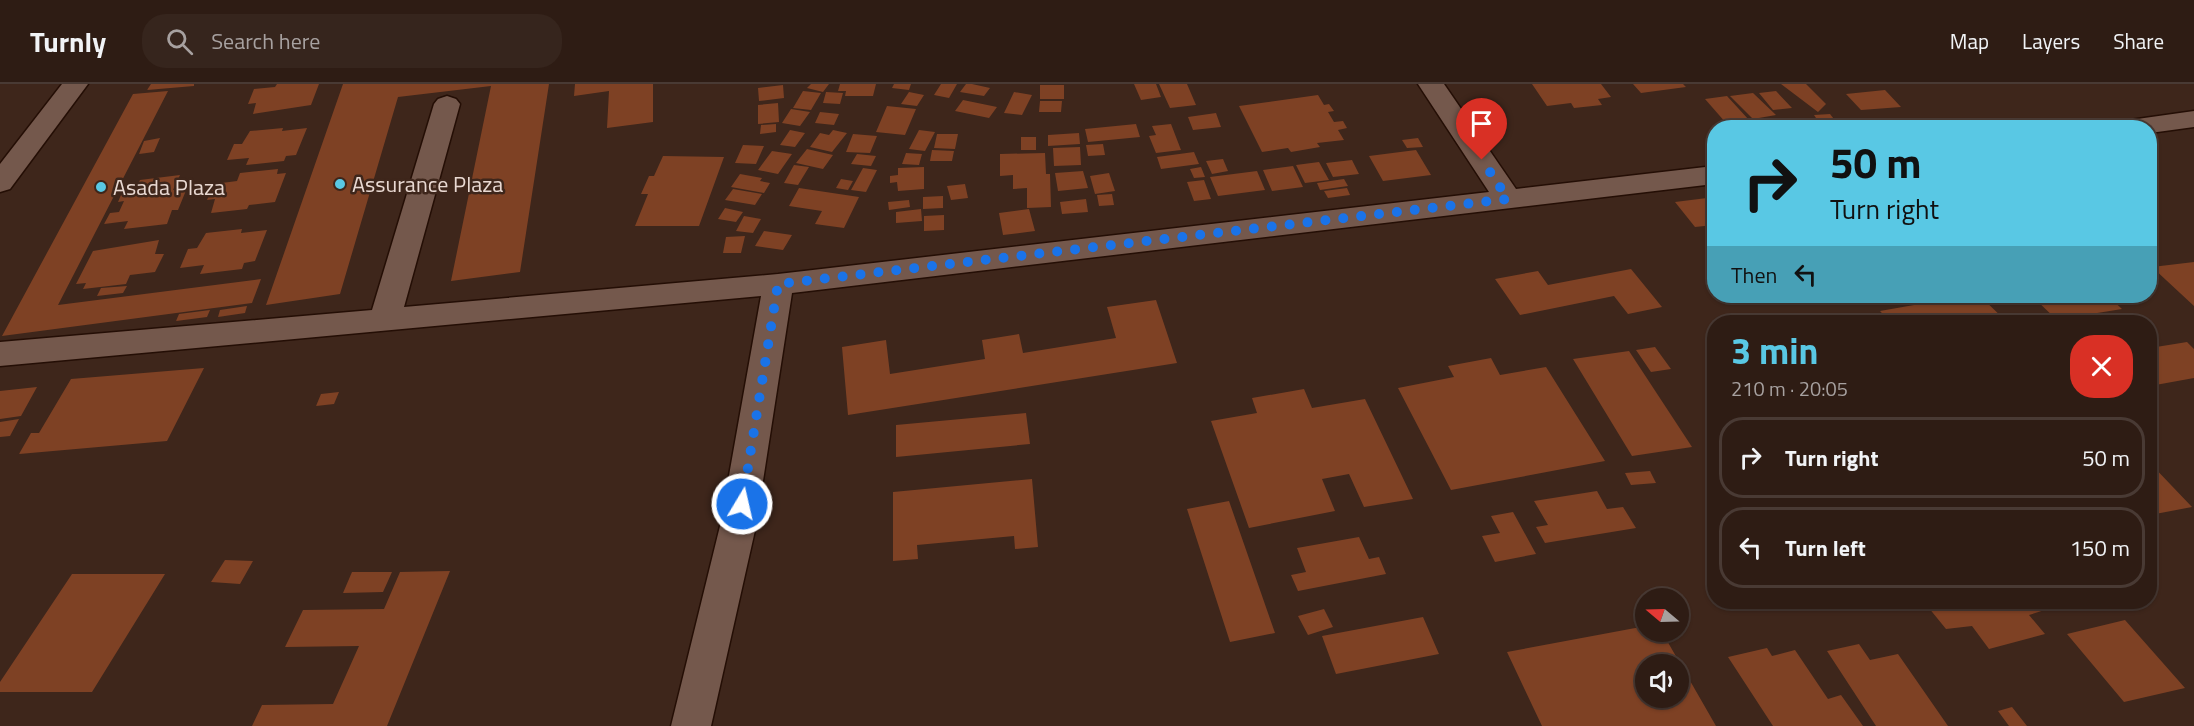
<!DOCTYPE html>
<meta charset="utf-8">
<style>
:root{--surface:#2e1c14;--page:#36251d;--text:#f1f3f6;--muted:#a7a1a0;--line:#493a34;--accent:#59c8e4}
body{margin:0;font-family:"Titillium Web",sans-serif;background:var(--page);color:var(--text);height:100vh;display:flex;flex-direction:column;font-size:22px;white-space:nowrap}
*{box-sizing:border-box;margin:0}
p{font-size:20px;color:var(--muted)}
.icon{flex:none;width:33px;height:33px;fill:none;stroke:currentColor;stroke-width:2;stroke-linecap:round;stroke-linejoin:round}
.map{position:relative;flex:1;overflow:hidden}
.drawer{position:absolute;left:1707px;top:231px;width:450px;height:294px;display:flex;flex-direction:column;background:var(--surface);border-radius:24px;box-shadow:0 2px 4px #0004,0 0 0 2px var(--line)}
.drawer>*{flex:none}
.banner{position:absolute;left:1707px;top:36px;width:450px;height:183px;border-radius:24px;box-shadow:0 2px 4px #0004,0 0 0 2px var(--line);background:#59c8e4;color:#111;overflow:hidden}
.needle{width:39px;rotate:289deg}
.buttons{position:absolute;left:1635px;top:504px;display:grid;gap:12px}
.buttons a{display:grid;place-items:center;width:54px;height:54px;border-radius:50%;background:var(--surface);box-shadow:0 2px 4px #0004,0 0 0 2px var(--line);font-size:30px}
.pin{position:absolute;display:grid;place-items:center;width:51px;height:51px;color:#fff;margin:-62px -26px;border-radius:50% 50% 50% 0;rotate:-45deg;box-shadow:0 0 6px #0007}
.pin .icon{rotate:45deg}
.me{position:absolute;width:66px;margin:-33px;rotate:9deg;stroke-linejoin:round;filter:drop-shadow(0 0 4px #0008)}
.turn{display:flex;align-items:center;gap:21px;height:126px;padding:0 24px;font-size:27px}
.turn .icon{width:78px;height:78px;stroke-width:2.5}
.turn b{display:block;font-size:42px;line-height:51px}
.then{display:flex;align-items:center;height:57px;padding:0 24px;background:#0003;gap:12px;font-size:22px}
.round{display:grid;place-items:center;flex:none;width:63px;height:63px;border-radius:24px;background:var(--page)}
.head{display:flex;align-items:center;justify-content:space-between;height:102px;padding:0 24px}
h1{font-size:36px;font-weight:700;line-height:45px;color:var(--accent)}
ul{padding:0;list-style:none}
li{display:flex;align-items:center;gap:18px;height:81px;margin:0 12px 9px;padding:0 12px;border:3px solid var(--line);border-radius:24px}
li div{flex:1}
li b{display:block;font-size:22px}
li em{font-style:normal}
header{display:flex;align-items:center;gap:36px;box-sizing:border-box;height:84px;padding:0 30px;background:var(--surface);border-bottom:2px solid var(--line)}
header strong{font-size:28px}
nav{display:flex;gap:33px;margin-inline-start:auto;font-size:21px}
.search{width:420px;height:54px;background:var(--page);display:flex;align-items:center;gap:15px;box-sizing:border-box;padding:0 21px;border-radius:24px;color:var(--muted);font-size:22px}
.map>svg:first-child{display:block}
</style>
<header>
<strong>Turnly</strong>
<div class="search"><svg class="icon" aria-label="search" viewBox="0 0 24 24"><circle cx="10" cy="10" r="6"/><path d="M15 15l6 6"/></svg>Search here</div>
<nav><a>Map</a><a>Layers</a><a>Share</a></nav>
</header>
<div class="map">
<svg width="2194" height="642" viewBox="0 0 2194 642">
<rect width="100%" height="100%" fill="#3e261b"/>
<path fill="#7e4124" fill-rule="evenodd" d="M151 0H194V2L147 6Z
M277 0H319L311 21 253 30 256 19 248 20 254 5 275 3Z
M343 0H549L520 188 451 197 491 2 398 13 340 210 266 221Z
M575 0H653V38L607 44 609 7 574 12Z
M811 0H829L823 8 807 4Z
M840 0H876L873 12H845L846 7H838Z
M894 0H911L909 6 892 4Z
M941 0H957L949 14 934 11Z
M966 0H972L990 4 984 12 960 8Z
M1134 0H1156L1161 13 1141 16Z
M1159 0H1187L1196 21 1170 24Z
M1532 0H1601L1611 13 1598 15 1602 21 1574 24 1571 19 1547 22Z
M1633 0H1683L1686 3 1641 9Z
M1781 0H1806L1826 20 1818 28Z
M783 1 784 14 759 17 758 4Z
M1040 1H1064V15H1040Z
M1885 6 1901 23 1861 26 1846 10Z
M168 7 58 221 261 195 252 219 2 252 133 10Z
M803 7 821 9 811 26 793 24Z
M1776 7 1792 24 1773 26 1759 9Z
M826 8 843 9 840 20 823 19Z
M909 8 924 11 917 22 901 20Z
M1014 8 1032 11 1022 31 1004 29Z
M1753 9 1776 31 1753 35 1730 12Z
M1318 11 1324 21 1329 20 1334 27 1328 28 1334 38 1343 37 1347 44 1338 46 1344 56 1317 59 1320 63 1291 68 1288 64 1262 68 1239 22Z
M1727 12 1749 36 1726 39 1705 15Z
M963 16 997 23 989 34 955 27Z
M1040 17H1062L1061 28H1039Z
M778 19 779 38 758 40V21Z
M887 22 916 25 905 51 876 48Z
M791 25 810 28 800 42 782 39Z
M820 28 839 30 834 41 815 39Z
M1216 29 1221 43 1193 46 1188 33Z
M1830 30 1837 39 1820 40 1814 31Z
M776 40V48L760 50 761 41Z
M1136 40 1140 53 1088 58 1085 45Z
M1171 40 1181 66 1156 69 1149 52 1156 51 1152 42Z
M283 44 282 47 307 44 296 71 286 72 284 77 246 81 249 74 227 76 234 60H242L250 47Z
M790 46 805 49 795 63 780 61Z
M833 46 847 49 832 68 810 63 820 49 829 51Z
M919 46 935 48 925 67 909 65Z
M1079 49 1080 60 1048 62V51Z
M853 50 877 52 870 69 846 68Z
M937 50H958L955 65 934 64Z
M1021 53H1036V66H1021Z
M160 54 154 68 139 70 144 57Z
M1418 54 1423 63 1407 64 1402 56Z
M1103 60 1105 71 1088 72 1086 61Z
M743 61 764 62 756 80 735 79Z
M1080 63 1081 81 1054 82 1053 64Z
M807 65 833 71 823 85 796 79Z
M932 66 954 67 952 77H930Z
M1416 66 1431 91 1383 97 1369 72Z
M772 67 792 70 778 90 758 86Z
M1194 68 1199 80 1161 85 1157 73Z
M906 69 922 70 919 81 902 80Z
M1045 69 1046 90H1050L1051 123 1027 124V104L1013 105V91L1000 92V70Z
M857 70 876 72 871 82 851 80Z
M663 72 724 73 699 142H635L648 110H641L649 92H654Z
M1223 75 1228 87 1212 90 1206 77Z
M1352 76 1359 90 1333 93 1326 79Z
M1319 78 1329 96 1305 99 1296 81Z
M794 81 809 83 798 101 784 99Z
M1293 82 1303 103 1272 107 1263 86Z
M924 83V105L898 107 897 98 890 99V92L898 91V84Z
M1201 83 1205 93 1194 94 1190 85Z
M863 84 877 86 866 108 851 106Z
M278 85 277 90 286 89 275 118 249 121 247 125 211 129 215 115 207 116 214 100 237 97 240 89Z
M1083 87 1088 104 1058 107 1055 89Z
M1257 87 1265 106 1218 112 1210 93Z
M1109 89 1115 107 1095 110 1090 92Z
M740 90 762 94 760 97 770 99 764 109 731 103Z
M180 91 173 106 187 104 178 126H172L167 140 124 145 128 137 104 140 110 129 119 128 124 117 118 118 124 104 138 100 140 96Z
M841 95 853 97 848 106 836 104Z
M1344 95 1348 102 1320 106 1317 99Z
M1204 96 1211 115 1194 117 1187 98Z
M965 100 968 114 951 116 947 102Z
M799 104 859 113 844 144 815 140 822 127 789 122Z
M1347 104 1350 111 1328 114 1324 107Z
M733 105 762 110 755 121 725 116Z
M1112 110 1114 121 1099 122 1097 111Z
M943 112V124L923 125V113Z
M1707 114 1714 124V141L1695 143 1675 118Z
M1086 115 1088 128 1062 130 1060 118Z
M909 116 910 123 889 126 888 118Z
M725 124 743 128 736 138 718 135Z
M921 125 922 137 896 139V128Z
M1029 125 1035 147 1003 151 999 129Z
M944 131V146L924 147V132Z
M744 132 761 135 753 149 736 147Z
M242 145 241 149 267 146 255 177 244 179 242 185 200 190 204 181 180 184 188 165 197 164 206 149Z
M764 147 792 151 783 166 755 162Z
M745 152 741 169H723L726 153Z
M159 156 155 170H164L155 188 130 191 126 200 83 205 86 199 76 200 93 167Z
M2194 178V222L2152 183Z
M1631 185 1662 223 1628 230 1614 212 1520 231 1495 195 1538 187 1548 201Z
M127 202 123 209 97 212 101 204Z
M1965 212H1980L2007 238H1890L1880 227Z
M2032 212H2108L2122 225 2091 230 2100 238H2059Z
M1156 216 1177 279 848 331 842 263 886 256 890 290 985 275 982 256 1019 250 1023 269 1116 254 1107 223Z
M247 222 245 229 218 233 220 226Z
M210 226 207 233 176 237 179 230Z
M2187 258 2194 265V294L2150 302V264Z
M1655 263 1671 285 1651 288 1636 266Z
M1629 267 1692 363 1632 372 1573 275Z
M1491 274 1500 291 1546 283 1605 377 1451 406 1398 304 1454 293 1448 282Z
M204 284 167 357 19 370 31 349H39L71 295Z
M37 303 21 332 0 335V307Z
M1304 305 1312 324 1365 315 1413 415 1364 423 1349 390 1322 395 1335 427 1249 444 1211 337 1257 329 1252 314Z
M339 308 334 320 316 322 321 310Z
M1026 329 1030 360 896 373V341Z
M19 335 10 352 0 353V338Z
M2150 379 2192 423 2150 431Z
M1650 387 1656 399 1631 401 1625 389Z
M1032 395 1038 463 1015 465 1014 452 917 461 918 475 893 477V408Z
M1597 407 1607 425 1623 423 1636 444 1545 459 1536 443 1548 441 1534 417Z
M1229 417 1275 549 1230 558 1187 425Z
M1513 428 1536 470 1495 478 1482 452 1500 449 1491 432Z
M1359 453 1369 475 1379 473 1386 490 1298 507 1291 491 1306 488 1297 464Z
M225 476 253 477 240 500 211 498Z
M450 487 387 642H252L262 621 333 620 359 562 285 563 303 526 384 525 400 488Z
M352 488H392L383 508 343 509Z
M72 490H165L92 608H0V598Z
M1924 518H2045L2051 524 2029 531 2045 550 1989 565 1972 542 1946 545Z
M1324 525 1333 543 1308 551 1298 532Z
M1423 533 1439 570 1336 590 1322 552Z
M2125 536 2185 604 2124 618 2067 550Z
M1646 542V548H1662L1716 642H1542L1507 568ZM1646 580H1678V614H1646Z
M1859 560 1870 576 1898 570 1948 642H1876L1827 567Z
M1767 564 1772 572 1795 566 1828 615 1841 611 1863 642H1773L1728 573Z
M2012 623 2027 642H2009L1998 627Z"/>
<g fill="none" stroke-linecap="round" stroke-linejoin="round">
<defs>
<path id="minor" d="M62 0H88L10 105 0 108V80Z
M1418 0H1444L1516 105 1714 82V100L792 209 756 442 711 642H671L720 442 761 212 0 282V258L372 226 434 20 438 15 447 12 456 15 460 20 404 223 778 190 1489 108Z
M2194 27V43L2150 49V44H2117L2121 38 2130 36Z"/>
</defs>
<use href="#minor" stroke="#240e05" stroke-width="3"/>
<use href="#minor" fill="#74584c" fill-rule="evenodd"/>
</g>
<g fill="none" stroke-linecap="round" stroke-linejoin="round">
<path stroke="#1a73e8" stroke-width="10" stroke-dasharray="0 18" d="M742 420 778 200 1508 115 1482 76"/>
</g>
<g fill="#59c8e4" stroke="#3e261b" stroke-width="2">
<circle cx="340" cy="100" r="6"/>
<circle cx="101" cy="103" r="6"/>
</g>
<g text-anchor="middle" stroke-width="5" stroke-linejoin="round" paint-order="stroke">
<g font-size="22" fill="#e9d9d2" stroke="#3e261b" text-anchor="start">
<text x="352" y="108">Assurance Plaza</text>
<text x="113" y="111">Asada Plaza</text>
</g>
</g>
</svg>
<div class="buttons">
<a><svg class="needle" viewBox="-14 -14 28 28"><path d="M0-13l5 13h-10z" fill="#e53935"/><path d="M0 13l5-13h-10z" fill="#a7a1a0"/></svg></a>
<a><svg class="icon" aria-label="sound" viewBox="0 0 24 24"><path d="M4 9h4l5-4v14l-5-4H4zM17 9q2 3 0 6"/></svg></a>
</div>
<div class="pin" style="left:1482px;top:76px;background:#d93025"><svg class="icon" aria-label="arrive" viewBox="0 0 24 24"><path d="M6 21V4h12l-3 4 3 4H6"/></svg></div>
<svg class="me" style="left:742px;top:420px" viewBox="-20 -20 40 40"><circle r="17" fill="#1a73e8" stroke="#fff" stroke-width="3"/><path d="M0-11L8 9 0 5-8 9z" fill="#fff"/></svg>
<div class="banner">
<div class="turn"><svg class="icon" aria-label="right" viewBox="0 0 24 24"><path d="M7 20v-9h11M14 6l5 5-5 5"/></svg><div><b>50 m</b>Turn right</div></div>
<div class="then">Then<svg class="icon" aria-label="left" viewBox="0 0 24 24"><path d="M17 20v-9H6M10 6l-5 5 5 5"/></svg></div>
</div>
<section class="drawer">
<div class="head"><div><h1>3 min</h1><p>210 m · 20:05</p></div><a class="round" style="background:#d93025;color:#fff"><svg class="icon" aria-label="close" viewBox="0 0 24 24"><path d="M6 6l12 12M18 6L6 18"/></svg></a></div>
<ul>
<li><svg class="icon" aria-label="right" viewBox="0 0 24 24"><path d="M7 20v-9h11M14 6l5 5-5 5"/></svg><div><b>Turn right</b></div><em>50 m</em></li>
<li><svg class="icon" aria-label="left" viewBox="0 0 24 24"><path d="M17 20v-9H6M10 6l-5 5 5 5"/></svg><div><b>Turn left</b></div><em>150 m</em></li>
</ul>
</section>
</div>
